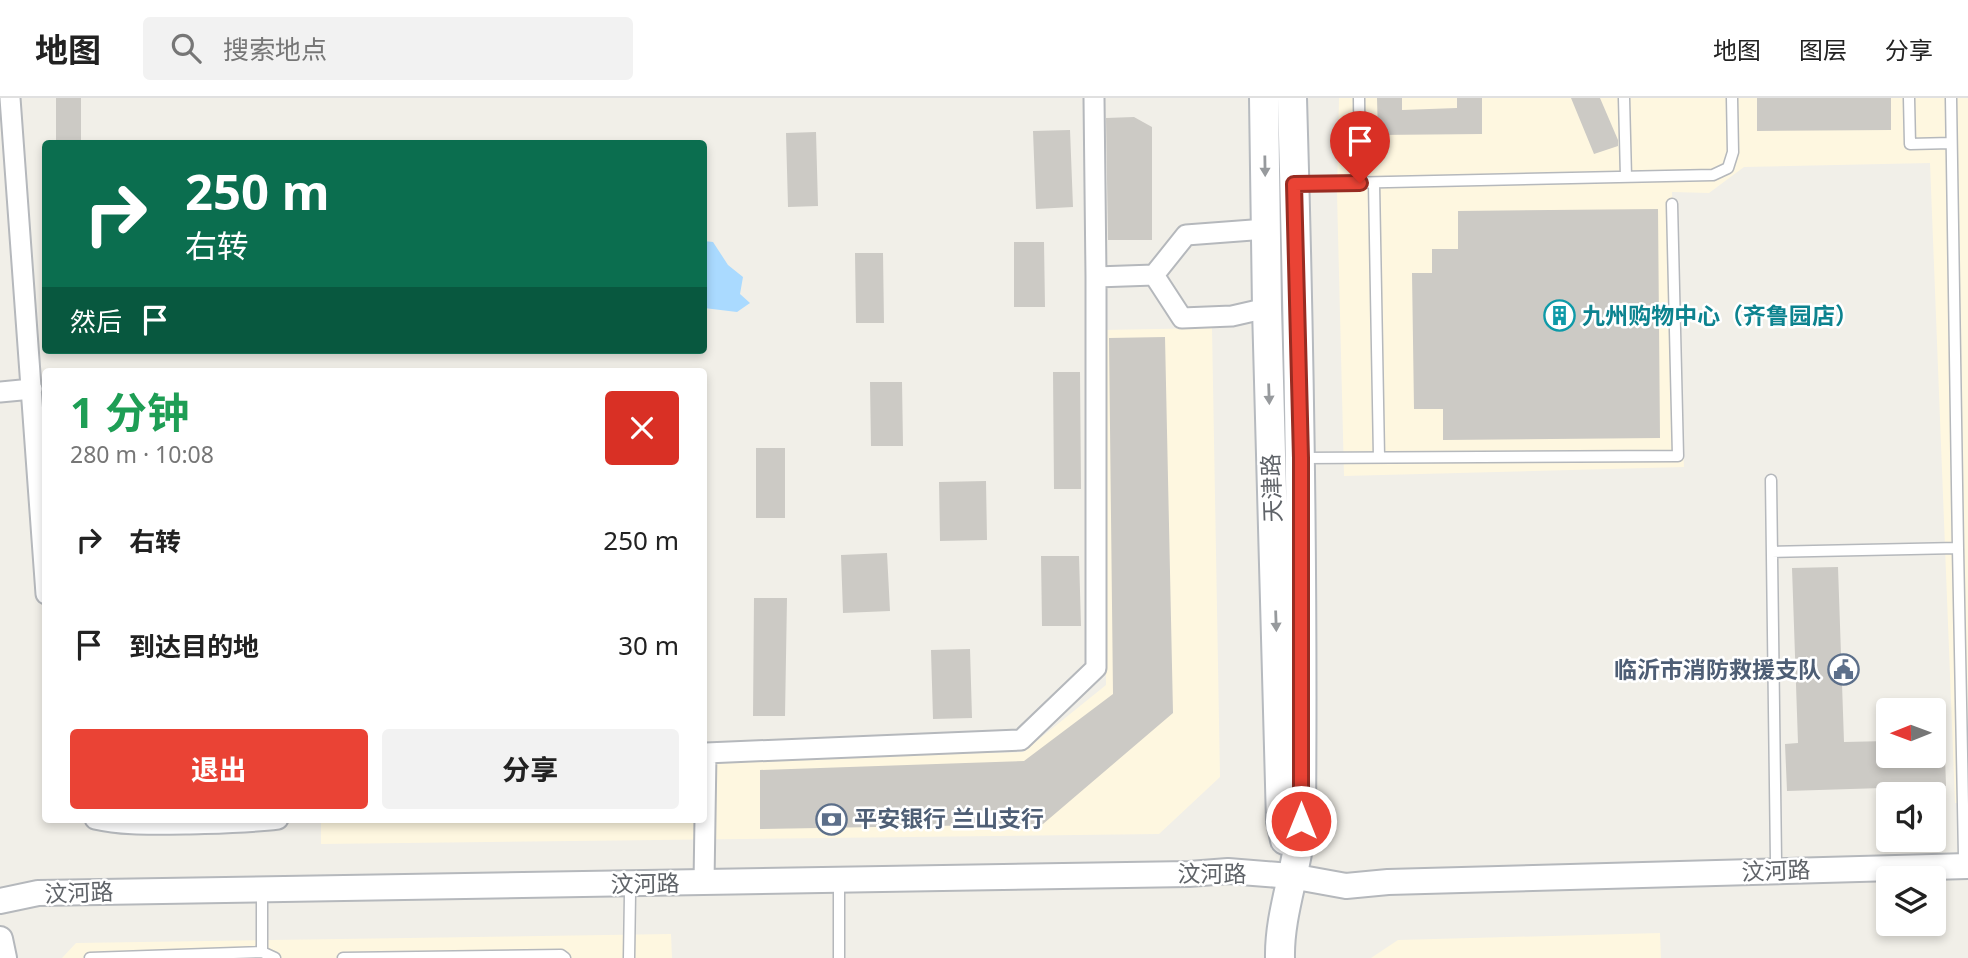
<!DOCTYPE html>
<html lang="zh">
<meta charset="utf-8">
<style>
:root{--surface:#fff;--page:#f2f2f2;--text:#222;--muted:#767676;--line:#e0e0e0;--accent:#ea4335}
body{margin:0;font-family:"Noto Sans","Noto Sans SC",sans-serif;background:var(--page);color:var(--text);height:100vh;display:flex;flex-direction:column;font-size:26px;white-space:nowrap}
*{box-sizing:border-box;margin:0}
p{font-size:23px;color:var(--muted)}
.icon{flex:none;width:38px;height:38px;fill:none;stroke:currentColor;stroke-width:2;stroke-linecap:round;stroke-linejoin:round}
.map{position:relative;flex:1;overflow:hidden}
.panel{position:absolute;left:42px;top:270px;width:665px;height:455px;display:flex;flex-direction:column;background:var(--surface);border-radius:7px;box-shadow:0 4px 10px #0003}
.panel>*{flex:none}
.banner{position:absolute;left:42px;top:42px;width:665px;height:214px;border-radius:7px;box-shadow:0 4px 10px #0003;background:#0b6e4f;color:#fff;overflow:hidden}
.needle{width:46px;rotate:269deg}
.fabs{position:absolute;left:1876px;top:600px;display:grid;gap:14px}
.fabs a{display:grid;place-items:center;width:70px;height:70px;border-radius:7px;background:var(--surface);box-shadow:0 4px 10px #0003;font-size:35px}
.pin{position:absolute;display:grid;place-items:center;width:60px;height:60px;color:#fff;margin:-72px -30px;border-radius:50% 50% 50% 0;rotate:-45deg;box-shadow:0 0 7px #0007}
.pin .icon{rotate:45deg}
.me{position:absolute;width:77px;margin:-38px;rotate:0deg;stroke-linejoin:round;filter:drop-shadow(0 0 5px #0008)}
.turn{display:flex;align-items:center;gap:24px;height:147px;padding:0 28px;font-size:32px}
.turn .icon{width:91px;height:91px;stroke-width:2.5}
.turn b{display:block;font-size:49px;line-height:60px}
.then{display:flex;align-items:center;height:66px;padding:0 28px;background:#0003;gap:14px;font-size:26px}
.round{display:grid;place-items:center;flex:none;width:74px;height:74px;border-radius:7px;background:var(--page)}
.head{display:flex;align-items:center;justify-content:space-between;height:119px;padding:0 28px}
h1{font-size:42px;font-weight:700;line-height:52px;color:#1e9e55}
.primary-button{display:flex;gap:14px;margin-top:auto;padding:14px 28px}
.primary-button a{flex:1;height:80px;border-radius:7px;background:var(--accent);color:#fff;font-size:28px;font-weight:700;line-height:80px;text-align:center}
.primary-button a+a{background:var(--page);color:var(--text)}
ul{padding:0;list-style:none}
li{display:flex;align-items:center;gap:21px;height:105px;padding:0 28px}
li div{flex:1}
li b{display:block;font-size:26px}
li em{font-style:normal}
header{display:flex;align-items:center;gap:42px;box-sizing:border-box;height:98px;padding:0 35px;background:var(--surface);border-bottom:2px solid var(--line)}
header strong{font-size:33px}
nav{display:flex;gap:38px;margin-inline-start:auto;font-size:24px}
.search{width:490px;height:63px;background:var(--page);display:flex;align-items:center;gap:18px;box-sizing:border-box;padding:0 24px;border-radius:7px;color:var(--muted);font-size:26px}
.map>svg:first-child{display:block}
</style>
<header>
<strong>地图</strong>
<div class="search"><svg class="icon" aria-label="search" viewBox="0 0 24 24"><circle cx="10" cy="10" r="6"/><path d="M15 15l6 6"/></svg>搜索地点</div>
<nav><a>地图</a><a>图层</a><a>分享</a></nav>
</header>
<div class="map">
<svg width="1968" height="860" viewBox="0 0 1968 860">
<rect width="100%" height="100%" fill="#f1efe8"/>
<path fill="#fef7e0" d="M1339 0H1968V705H1955L1930 65 1744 69 1709 95 1672 94 1684 369 1344 378 1337 95Z
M1212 230 1220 679 1159 736 321 746V721H704V662L1023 654 1106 587 1102 232Z
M1660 835 1661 860H1371L1398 842Z
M671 836 672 860H62L76 845Z"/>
<path fill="#aadaff" d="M704 143 713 144 728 167 743 179 740 196 750 205 737 214 704 210Z"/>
<path fill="#cccac5" d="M56 0H81V46H56Z
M1377 0H1402V12L1457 10V0H1482V36L1378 37Z
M1571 0H1600L1618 42V48L1594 56Z
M1757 0H1891V32L1757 33Z
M1134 19 1152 29V142H1108L1106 20Z
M1070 32 1073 109 1036 111 1033 33Z
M816 34 818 108 788 109 786 35Z
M1658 111 1660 340 1443 342V311H1414L1412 175H1432V151H1458V113Z
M1014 144H1044L1045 209H1014Z
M855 155H883L884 225H856Z
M1165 239 1173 615 1043 726 760 731V672L1024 663 1113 596 1109 240Z
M1053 274H1080L1081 391H1054Z
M870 284H902L903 348H871Z
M756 350H785V420H756Z
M986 383 987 442 940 443 939 384Z
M887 455 890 513 843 515 841 457Z
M1041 458H1079L1081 528H1042Z
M1838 469 1844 644 1888 643V658H1945L1946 688 1787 693 1785 646 1798 645 1792 470Z
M754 500H787L785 618H753Z
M970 551 972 620 933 621 931 552Z"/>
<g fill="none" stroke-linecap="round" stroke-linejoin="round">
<defs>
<path id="service" d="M1359 0 1360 85
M1624 0 1626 79
M1909 0 1910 46 1951 45
M1951 0 1958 450
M1374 85 1379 359
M1297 86 1713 77 1728 70 1733 54 1732 0
M1302 360 1678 358 1672 106
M1771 382 1776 763
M1772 454 1958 450 1964 759
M839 792V860
M262 854 275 860
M90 860 262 854V803
M343 860 561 857 565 860
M629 860 630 796"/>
<path id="minor" d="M10 0 46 496
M1094 0 1096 179
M1154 177 1186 137 1266 131
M0 294 32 291
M95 721C125 728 156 726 186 726 217 725 247 725 278 721
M704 785 706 655 1021 642 1096 570V179L1154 177 1182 220 1232 218 1267 210"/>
<path id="tertiary" d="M0 803 38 795 1189 776 1228 773 1291 778 1346 788 1388 784 1968 768
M0 841 4 860"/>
<path id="secondary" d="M1264 0 1267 210 1281 723 1285 742
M1280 860C1279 812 1300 767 1301 719 1303 479 1299 240 1292 0"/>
</defs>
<use href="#service" stroke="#b5b8bc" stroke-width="13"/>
<use href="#minor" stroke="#b5b8bc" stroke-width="23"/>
<use href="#tertiary" stroke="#b5b8bc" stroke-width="28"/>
<use href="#secondary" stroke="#b6babf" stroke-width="32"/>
<use href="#service" stroke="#fff" stroke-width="10"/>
<use href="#minor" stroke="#fff" stroke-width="19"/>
<use href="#tertiary" stroke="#fff" stroke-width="24"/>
<use href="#secondary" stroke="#fff" stroke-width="28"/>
</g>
<defs><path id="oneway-solid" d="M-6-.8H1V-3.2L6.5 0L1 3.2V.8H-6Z" transform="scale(1.75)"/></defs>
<g fill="#979a9d">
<use href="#oneway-solid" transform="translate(1265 68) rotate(89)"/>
<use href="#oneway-solid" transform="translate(1269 296) rotate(88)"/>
<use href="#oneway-solid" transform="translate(1276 523) rotate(88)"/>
</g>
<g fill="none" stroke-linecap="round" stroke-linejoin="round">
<defs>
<path id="route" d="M1301 723V360L1294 86 1360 85"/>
</defs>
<use href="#route" stroke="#982c22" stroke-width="18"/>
<use href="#route" stroke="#ea4335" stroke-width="12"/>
</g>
<defs>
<symbol id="building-ring" viewBox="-11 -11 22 22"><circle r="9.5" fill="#fff" stroke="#0f9aa8" stroke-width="1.5"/><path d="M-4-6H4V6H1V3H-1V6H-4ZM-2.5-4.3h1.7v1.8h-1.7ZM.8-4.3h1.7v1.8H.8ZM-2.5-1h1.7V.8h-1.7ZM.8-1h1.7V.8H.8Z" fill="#0f9aa8"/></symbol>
<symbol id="civic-ring" viewBox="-11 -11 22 22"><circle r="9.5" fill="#fff" stroke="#5c6f8a" stroke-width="1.5"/><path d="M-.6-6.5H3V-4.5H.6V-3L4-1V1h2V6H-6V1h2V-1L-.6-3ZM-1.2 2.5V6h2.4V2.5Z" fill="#5c6f8a"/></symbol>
<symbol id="bank-ring" viewBox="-11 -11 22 22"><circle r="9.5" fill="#fff" stroke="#5c6f8a" stroke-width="1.5"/><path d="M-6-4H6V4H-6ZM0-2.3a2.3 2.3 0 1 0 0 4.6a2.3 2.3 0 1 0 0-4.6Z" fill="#5c6f8a"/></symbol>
</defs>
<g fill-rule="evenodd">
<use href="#building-ring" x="1542" y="200" width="35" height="35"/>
<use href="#civic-ring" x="1826" y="554" width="35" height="35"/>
<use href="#bank-ring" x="814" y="704" width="35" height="35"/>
</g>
<g text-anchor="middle" stroke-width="5" stroke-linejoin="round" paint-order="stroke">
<g font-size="23" font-weight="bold" fill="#0d838f" stroke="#fff" text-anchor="start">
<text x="1582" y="226">九州购物中心（齐鲁园店）</text>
</g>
<g font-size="23" fill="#5f6368" stroke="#fff">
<text transform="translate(1272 390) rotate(-92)" y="8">天津路</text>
<text transform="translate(1776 773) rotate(-2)" y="8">汶河路</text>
<text x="1212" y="784">汶河路</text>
<text transform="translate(645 786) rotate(-1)" y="8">汶河路</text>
<text transform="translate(79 795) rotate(-2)" y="8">汶河路</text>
</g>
<g font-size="23" font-weight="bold" fill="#4e5e75" stroke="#fff" text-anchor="end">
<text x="1821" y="580">临沂市消防救援支队</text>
<text x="854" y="729" text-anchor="start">平安银行 兰山支行</text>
</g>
</g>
</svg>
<div class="fabs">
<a><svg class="needle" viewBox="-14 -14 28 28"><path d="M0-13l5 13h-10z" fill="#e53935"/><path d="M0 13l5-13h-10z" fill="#767676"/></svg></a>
<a><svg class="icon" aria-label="sound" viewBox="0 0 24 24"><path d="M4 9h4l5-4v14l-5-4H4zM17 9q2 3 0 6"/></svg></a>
<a><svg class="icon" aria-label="layers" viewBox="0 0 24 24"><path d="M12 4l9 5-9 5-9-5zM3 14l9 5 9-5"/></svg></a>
</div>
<div class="pin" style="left:1360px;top:85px;background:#d93025"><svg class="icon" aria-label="arrive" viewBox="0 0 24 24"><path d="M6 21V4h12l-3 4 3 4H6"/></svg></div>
<svg class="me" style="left:1301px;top:723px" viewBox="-20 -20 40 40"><circle r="17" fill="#ea4335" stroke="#fff" stroke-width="3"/><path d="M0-11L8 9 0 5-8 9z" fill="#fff"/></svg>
<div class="banner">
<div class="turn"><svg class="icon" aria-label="right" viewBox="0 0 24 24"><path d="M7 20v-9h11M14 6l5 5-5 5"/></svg><div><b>250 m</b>右转</div></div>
<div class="then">然后<svg class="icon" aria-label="arrive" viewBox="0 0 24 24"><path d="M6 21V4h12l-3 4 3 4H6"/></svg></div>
</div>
<section class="panel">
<div class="head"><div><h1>1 分钟</h1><p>280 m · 10:08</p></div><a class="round" style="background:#d93025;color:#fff"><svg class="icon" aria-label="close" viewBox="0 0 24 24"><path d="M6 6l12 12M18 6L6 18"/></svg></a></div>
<ul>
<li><svg class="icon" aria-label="right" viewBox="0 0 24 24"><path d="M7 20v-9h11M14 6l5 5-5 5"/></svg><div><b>右转</b></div><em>250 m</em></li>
<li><svg class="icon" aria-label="arrive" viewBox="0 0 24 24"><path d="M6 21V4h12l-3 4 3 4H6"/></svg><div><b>到达目的地</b></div><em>30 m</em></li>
</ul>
<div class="primary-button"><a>退出</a><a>分享</a></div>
</section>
</div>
